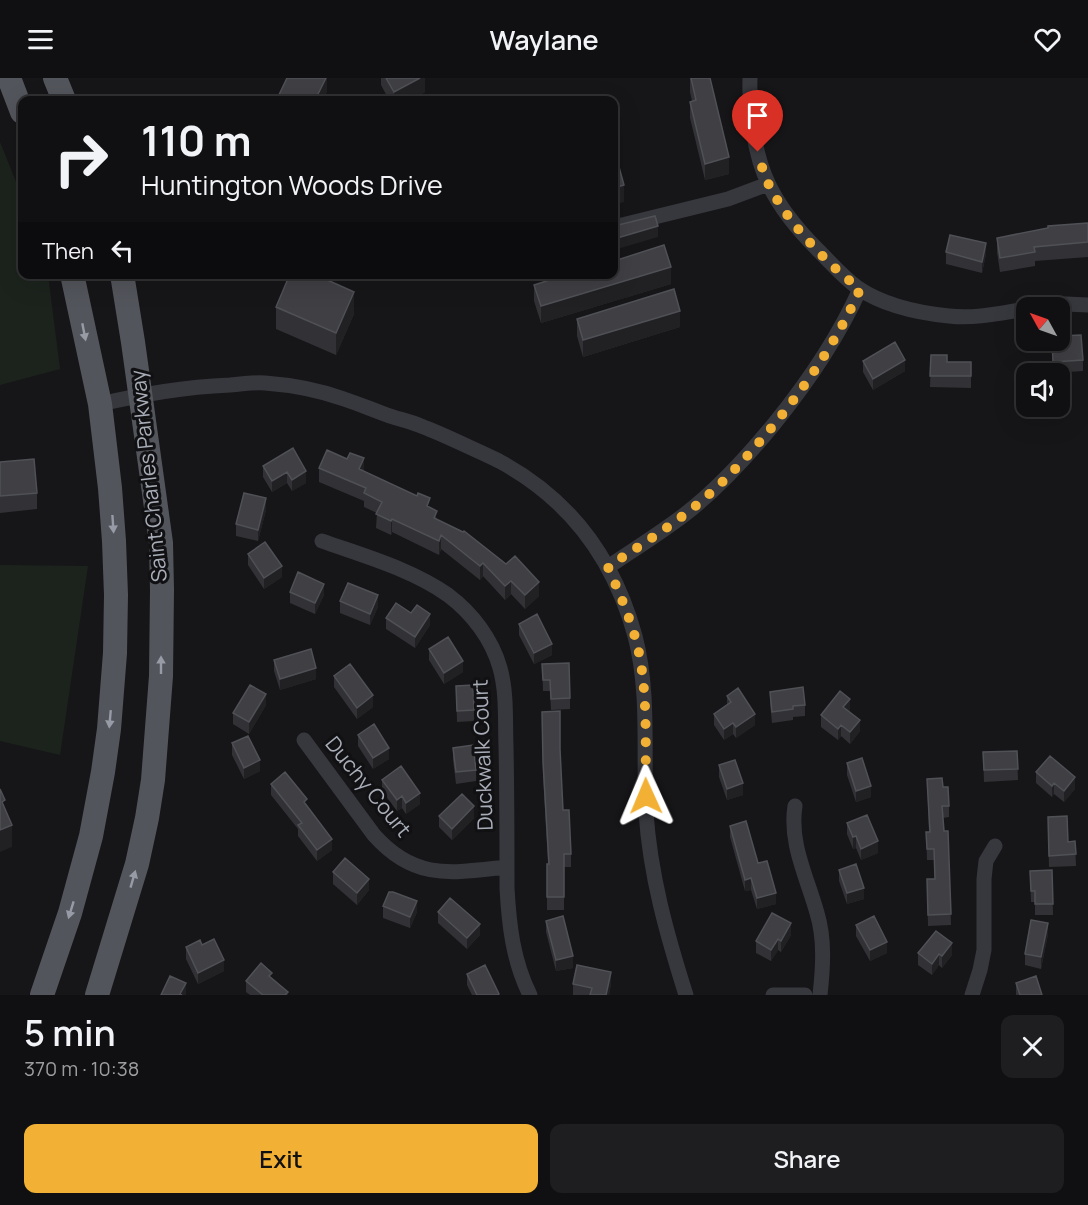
<!DOCTYPE html>
<meta charset="utf-8">
<style>
:root{--surface:#101012;--page:#1e1e20;--text:#f1f3f6;--muted:#9c9d9f;--line:#303032;--accent:#f2b134}
body{margin:0;font-family:Manrope,sans-serif;background:var(--page);color:var(--text);height:100vh;display:flex;flex-direction:column;font-size:22px;white-space:nowrap}
*{box-sizing:border-box;margin:0}
p{font-size:20px;color:var(--muted)}
.icon{flex:none;width:33px;height:33px;fill:none;stroke:currentColor;stroke-width:2;stroke-linecap:round;stroke-linejoin:round}
.map{position:relative;height:917px;overflow:hidden}
.details{display:flex;flex-direction:column;background:var(--surface);flex:1}
.details>*{flex:none}
.hud{position:absolute;left:18px;top:18px;width:600px;height:183px;border-radius:12px;box-shadow:0 6px 24px #0002,0 0 0 2px var(--line);background:#101012;color:var(--text);overflow:hidden}
.needle{width:39px;rotate:310deg}
.fabs{position:absolute;left:1016px;top:219px;display:grid;gap:12px}
.fabs a{display:grid;place-items:center;width:54px;height:54px;border-radius:12px;background:var(--surface);box-shadow:0 6px 24px #0002,0 0 0 2px var(--line);font-size:30px}
.pin{position:absolute;display:grid;place-items:center;width:51px;height:51px;color:#fff;margin:-62px -26px;border-radius:50% 50% 50% 0;rotate:-45deg;box-shadow:0 0 6px #0007}
.pin .icon{rotate:45deg}
.me{position:absolute;width:66px;margin:-33px;rotate:359deg;stroke-linejoin:round;filter:drop-shadow(0 0 4px #0008)}
.turn{display:flex;align-items:center;gap:21px;height:126px;padding:0 24px;font-size:27px}
.turn .icon{width:78px;height:78px;stroke-width:2.5}
.turn b{display:block;font-size:42px;line-height:51px}
.then{display:flex;align-items:center;height:57px;padding:0 24px;background:#0003;gap:12px;font-size:22px}
.round{display:grid;place-items:center;flex:none;width:63px;height:63px;border-radius:12px;background:var(--page)}
.summary{display:flex;align-items:center;justify-content:space-between;height:102px;padding:0 24px}
h1{font-size:36px;font-weight:600;line-height:45px}
.button{display:flex;gap:12px;margin-top:auto;padding:12px 24px}
.button a{flex:1;height:69px;border-radius:12px;background:var(--accent);color:#111;font-size:24px;font-weight:600;line-height:69px;text-align:center}
.button a+a{background:var(--page);color:var(--text)}
header{display:flex;justify-content:space-between;align-items:center;height:78px;padding:0 24px;background:var(--surface);font-size:27px;font-weight:600}
.map>svg:first-child{display:block}
</style>
<header><svg class="icon" aria-label="menu" viewBox="0 0 24 24"><path d="M4 6h16M4 12h16M4 18h16"/></svg>Waylane<svg class="icon" aria-label="heart" viewBox="0 0 24 24"><path d="M12 20l-8-8c-3-5 5-10 8-4 3-6 11-1 8 4z"/></svg></header>
<div class="map">
<svg width="1088" height="917" viewBox="0 0 1088 917">
<rect width="100%" height="100%" fill="#161618"/>
<path fill="#1c231d" d="M0 64 22 119V196L48 197 60 291 0 307Z
M0 487 88 488 60 677 0 663Z"/>
<g fill="none" stroke-linecap="round" stroke-linejoin="round">
<path stroke="#37383d" stroke-width="15" d="M750 0C749 33 754 77 769 107 781 132 799 153 818 172 831 185 843 199 858 210 883 227 919 235 949 238 975 241 1001 235 1026 231
M614 149 728 121 768 106
M1038 230 1066 226 1088 227
M100 326C145 316 183 309 230 307 241 306 253 304 265 305 292 307 319 312 344 321 359 326 373 332 387 337 398 341 410 343 421 348 437 354 452 361 467 368 478 373 489 378 499 383 570 421 614 481 635 558 650 615 643 676 646 734 650 797 667 857 686 917
M322 463C364 478 411 491 448 517 472 535 492 561 500 590 507 615 505 642 506 668 507 715 507 762 507 810 509 847 513 883 530 917
M608 489C633 472 659 456 684 437 718 411 747 379 774 346 808 304 838 260 860 211
M304 662 374 757C415 803 451 795 507 789
M795 728C789 765 807 799 817 835 825 861 823 890 820 917
M773 917H805
M972 917 980 892 984 872V801L986 783 995 768"/>
<path stroke="#53555c" stroke-width="24" d="M9 0 22 34
M55 0 64 22
M42 917 70 835 91 758 103 694 109 651 115 575 116 517 114 463 110 410 100 326 72 196
M97 917 137 786 147 740 153 702 161 598 162 512 161 465 133 264 122 196"/>
</g>
<path fill="#323236" d="M381 0H425V14L409 22H389L381 7Z
M690 0H710L729 96 705 102 690 40V24L692 23 690 14Z
M1088 145V179L1035 183V188L1000 194 997 174V160Z
M946 174 986 176 982 195 946 186Z
M671 206 541 245 534 223V207Z
M276 229 354 236 336 277 276 251Z
M577 241 680 249 583 279 577 258Z
M1052 262 1083 282V293L1053 295Z
M931 277 947 284H971V310L930 309Z
M863 283 905 293 873 312 863 294Z
M293 370 306 405 292 413 287 405 272 414 263 399V388Z
M347 381 364 393 430 429 437 441 539 518 525 531 511 516 505 522 483 498 480 502 441 471 439 477 392 454 391 457 376 450 377 435 364 429V423L319 404V390Z
M0 384 37 415V431L0 435Z
M266 432 258 463 236 458V446Z
M248 476 282 499 264 511 248 487Z
M290 514 324 517 315 536 290 525Z
M340 523 378 529 370 547 340 535Z
M411 535 430 547 415 570 386 551V540Z
M519 546 552 577 534 586 519 557Z
M429 571 463 594 444 606 429 582Z
M274 582 316 601 280 612 274 593Z
M542 586 570 620V631L551 632 550 613H543Z
M334 598 373 629 357 641 334 609Z
M456 608 474 632V643L457 644Z
M770 614 805 627V638L793 639V642L772 645 770 625Z
M727 618 755 647 736 660 733 656 724 662 714 647V636L727 627Z
M266 627 249 656 233 646V635Z
M850 632 849 633 860 653 850 666 841 658 838 662 821 649V637Z
M542 634 560 672 563 732 571 776V789H564V832H547V786H548L543 697Z
M358 657 389 681 373 691 358 668Z
M232 665 260 693 244 701 232 677Z
M453 670 476 692V703L456 706 453 682Z
M1017 673 1018 702 984 704 983 674Z
M847 685 871 719 856 724 847 697Z
M719 687 743 717 727 722 719 699Z
M1036 694 1075 711 1064 724 1054 716 1052 719 1036 705Z
M927 701 943 709 949 728V739L943 740 944 753H948L951 847 928 848 927 801H935L934 782H927L926 754H929Z
M382 702 420 726 406 736 402 730 397 733 382 713Z
M271 706 307 728 332 772 317 783 298 758V751L271 717Z
M439 738 474 740 452 762 439 749Z
M847 745 878 775 861 782 856 770 853 771 847 756Z
M730 748 776 826 757 831 751 812 745 813 730 759Z
M1048 750 1068 764 1075 763 1076 788 1049 789Z
M839 792 864 821 847 826 839 803Z
M1052 792 1053 837H1035V824H1031L1030 793Z
M333 794 369 812 357 827 333 806Z
M383 828 417 834 410 850 383 840Z
M438 834 480 857 467 871 438 845Z
M546 843 573 890 556 893 546 854Z
M856 847 887 875 870 883 856 858Z
M1048 856 1041 891 1025 887V876Z
M791 857 781 874 778 872 771 883 756 875V863Z
M202 867 224 893 198 906 186 881V869Z
M918 875 952 877 942 890 939 887 932 897 918 887Z
M467 896 499 917H472L467 907Z
M272 901 288 917H250L246 914V903Z
M611 905 609 917H573V906Z
M1016 905 1042 917H1016Z"/>
<path fill="#212124" d="M326 0H327V14L323 22H315Z
M420 0H425V14L409 22H394V14Z
M729 79V96L705 102V86Z
M624 107V124L614 127V110Z
M658 148V159L614 172V161Z
M986 165V176L982 195V184Z
M671 189V206L541 245V228Z
M354 214V236L336 277V255Z
M680 233V249L583 279V262Z
M905 282V293L873 312V301Z
M364 380V394L359 391Z
M306 393V405L292 413V402Z
M287 394V405L272 414V403Z
M266 420V432L258 463V452Z
M392 441V454L391 457V443Z
M441 457V471L439 477V463Z
M483 485V498L480 502V488Z
M282 488V499L264 511V500Z
M511 503V516L505 522V508Z
M539 504V518L525 531V517Z
M324 506V517L315 536V525Z
M378 517V529L370 547V536Z
M430 536V547L415 570V559Z
M552 566V577L534 586V575Z
M463 583V594L444 606V595Z
M316 590V601L280 612V601Z
M266 616V627L249 656V644Z
M373 617V629L357 641V630Z
M850 621V632L843 640V629Z
M755 636V647L736 660V649Z
M860 642V653L850 666V654Z
M733 645V656L724 662V651Z
M841 647V658L838 662V651Z
M389 670V681L373 691V680Z
M260 682V693L244 701V690Z
M1075 699V711L1064 724V713Z
M743 705V717L727 722V711Z
M1054 705V716L1052 719V708Z
M871 708V719L856 724V713Z
M420 715V726L406 736V725Z
M402 718V730L397 733V722Z
M474 728V740L452 762V751Z
M12 747V769L0 774V752Z
M856 758V770L853 771V759Z
M332 761V772L317 783V772Z
M878 763V775L861 782V771Z
M751 800V812L745 813V802Z
M369 801V812L357 827V815Z
M864 810V821L847 826V815Z
M776 815V826L757 831V820Z
M417 823V834L410 850V839Z
M791 845V857L781 874V863Z
M1048 845V856L1041 891V879Z
M480 846V857L467 871V860Z
M778 861V872L771 883V872Z
M887 864V875L870 883V872Z
M952 865V877L942 890V878Z
M939 876V887L932 897V886Z
M573 878V890L556 893V882Z
M224 882V893L198 906V895Z
M611 894V905L609 917H606Z
M186 905V917H180Z"/>
<path fill="#3f3f44" stroke="#4f5156" stroke-width="1.5" d="M287 0H326L315 22H284L278 19Z
M386 0H420L394 14Z
M691 0H710L729 79 705 86 690 24 696 22Z
M614 71 624 107 614 110Z
M655 138 658 148 614 161V148Z
M1088 145V164L1034 169 1035 174 1000 180 997 160 1048 150V148Z
M950 157 986 165 982 184 946 174Z
M664 167 671 189 541 228 534 207 568 196H614V183Z
M290 196H314L354 214 336 255 276 229Z
M674 211 680 233 583 262 577 241Z
M1081 257 1083 282 1053 284 1052 262H1059V258Z
M895 264 905 282 873 301 863 283Z
M931 277H947V284H971V298H930Z
M293 370 306 393 292 402 287 394 272 403 263 388Z
M327 372 347 381 350 375 364 380 359 391 417 418 418 415 430 420 427 428 437 433 434 440 463 454 464 453 506 486 515 478 539 504 525 517 511 503 505 508 483 485 480 488 441 457 439 463 392 441 391 443 376 436 382 424 364 415 366 410 319 390Z
M34 381 37 415 0 418V384Z
M244 415 266 420 258 452 236 446Z
M265 464 282 488 264 500 248 476Z
M298 494 324 506 315 525 290 514Z
M348 505 378 517 370 536 340 523Z
M396 525 411 535 417 527 430 536 415 559 386 540Z
M537 536 552 566 534 575 519 546Z
M448 559 463 583 444 595 429 571Z
M311 571 316 590 280 601 274 582Z
M569 585 570 620 551 621 550 602H543L542 586Z
M350 586 373 617 357 630 334 598Z
M250 607 266 616 249 644 233 635Z
M473 607 474 632 457 633 456 608Z
M803 609 805 627 793 628V631L772 634 770 614Z
M738 610 755 636 736 649 733 645 724 651 714 636 731 624 727 618Z
M840 613 850 621 843 629 860 642 850 654 841 647 838 651 821 637Z
M560 633V671L563 732H569L571 776H564V819H547V786H549L543 684 542 634Z
M374 646 389 670 373 680 358 657Z
M248 658 260 682 244 690 232 665Z
M473 667 476 692 456 694 453 670Z
M1017 673 1018 691 984 692 983 674Z
M1050 678 1075 699 1064 713 1054 705 1052 708 1036 694Z
M862 680 871 708 856 713 847 685Z
M735 682 743 705 727 711 719 687Z
M401 688 420 715 406 725 402 718 397 722 382 702Z
M285 694 307 721 304 724 332 761 317 772 298 747 302 745 271 706Z
M942 700 943 709H948L949 728H942L944 753H948L951 836 928 837 927 801H935L934 771H927L926 754H930L927 701Z
M0 711 5 722 2 724 12 747 0 752Z
M462 716 474 728 452 751 439 738Z
M867 737 878 763 861 771 856 758 853 759 847 745Z
M1067 738 1068 764 1075 763 1076 776 1049 778 1048 739Z
M746 743 758 785 767 783 776 815 757 820 751 800 745 802 730 748Z
M345 780 369 801 357 815 333 794Z
M856 786 864 810 847 815 839 792Z
M1052 792 1053 826H1035V813H1031L1030 793Z
M389 814H393L417 823 410 839 383 828Z
M450 820 480 846 467 860 438 834Z
M772 835 791 845 781 863 778 861 771 872 756 863Z
M563 838 573 878 556 882 546 843Z
M874 838 887 864 870 872 856 847Z
M1031 842 1048 845 1041 879 1025 876Z
M936 853 952 865 942 878 939 876 932 886 918 875Z
M214 861 224 882 198 895 186 869 200 862 202 867Z
M261 885 272 895 269 898 288 914 285 917H263L246 903Z
M485 887 499 916 497 917H477L467 896Z
M577 887 611 894 606 917H590L592 910 573 906Z
M170 898 186 905 180 916 182 917H161Z
M1036 898 1042 917H1020L1016 905Z"/>
<defs><path id="oneway-solid" d="M-6-.8H1V-3.2L6.5 0L1 3.2V.8H-6Z" transform="scale(1.5)"/></defs>
<g fill="#979ba6">
<use href="#oneway-solid" transform="translate(84 254) rotate(79)"/>
<use href="#oneway-solid" transform="translate(113 446) rotate(86)"/>
<use href="#oneway-solid" transform="translate(161 587) rotate(-90)"/>
<use href="#oneway-solid" transform="translate(110 641) rotate(95)"/>
<use href="#oneway-solid" transform="translate(133 801) rotate(-74)"/>
<use href="#oneway-solid" transform="translate(71 832) rotate(107)"/>
</g>
<g fill="none" stroke-linecap="round" stroke-linejoin="round">
<path stroke="#f2b134" stroke-width="10" stroke-dasharray="0 18" d="M646 718C645 673 648 626 640 580 634 548 621 519 608 489 633 472 659 456 684 437 720 410 749 377 777 343 810 302 839 259 860 211 827 186 786 143 768 105 763 95 761 85 758 74"/>
</g>
<g text-anchor="middle" stroke-width="6" stroke-linejoin="round" paint-order="stroke">
<g font-size="21" fill="#a8adb8" stroke="#111113">
<text transform="translate(149 398) rotate(-96)" y="7">Saint Charles Parkway</text>
<text transform="translate(483 677) rotate(-92)" y="7">Duckwalk Court</text>
<text transform="translate(368 709) rotate(51)" y="7">Duchy Court</text>
</g>
</g>
</svg>
<div class="fabs">
<a><svg class="needle" viewBox="-14 -14 28 28"><path d="M0-13l5 13h-10z" fill="#e53935"/><path d="M0 13l5-13h-10z" fill="#9c9d9f"/></svg></a>
<a><svg class="icon" aria-label="sound" viewBox="0 0 24 24"><path d="M4 9h4l5-4v14l-5-4H4zM17 9q2 3 0 6"/></svg></a>
</div>
<div class="pin" style="left:758px;top:74px;background:#d93025"><svg class="icon" aria-label="arrive" viewBox="0 0 24 24"><path d="M6 21V4h12l-3 4 3 4H6"/></svg></div>
<svg class="me" style="left:646px;top:718px" viewBox="-20 -20 40 40"><path d="M0-17L14 15 0 8-14 15z" fill="#f2b134" stroke="#fff" stroke-width="4"/></svg>
<div class="hud">
<div class="turn"><svg class="icon" aria-label="right" viewBox="0 0 24 24"><path d="M7 20v-9h11M14 6l5 5-5 5"/></svg><div><b>110 m</b>Huntington Woods Drive</div></div>
<div class="then">Then<svg class="icon" aria-label="left" viewBox="0 0 24 24"><path d="M17 20v-9H6M10 6l-5 5 5 5"/></svg></div>
</div>
</div>
<section class="details">
<div class="summary"><div><h1>5 min</h1><p>370 m · 10:38</p></div><a class="round"><svg class="icon" aria-label="close" viewBox="0 0 24 24"><path d="M6 6l12 12M18 6L6 18"/></svg></a></div>
<div class="button"><a>Exit</a><a>Share</a></div>
</section>
